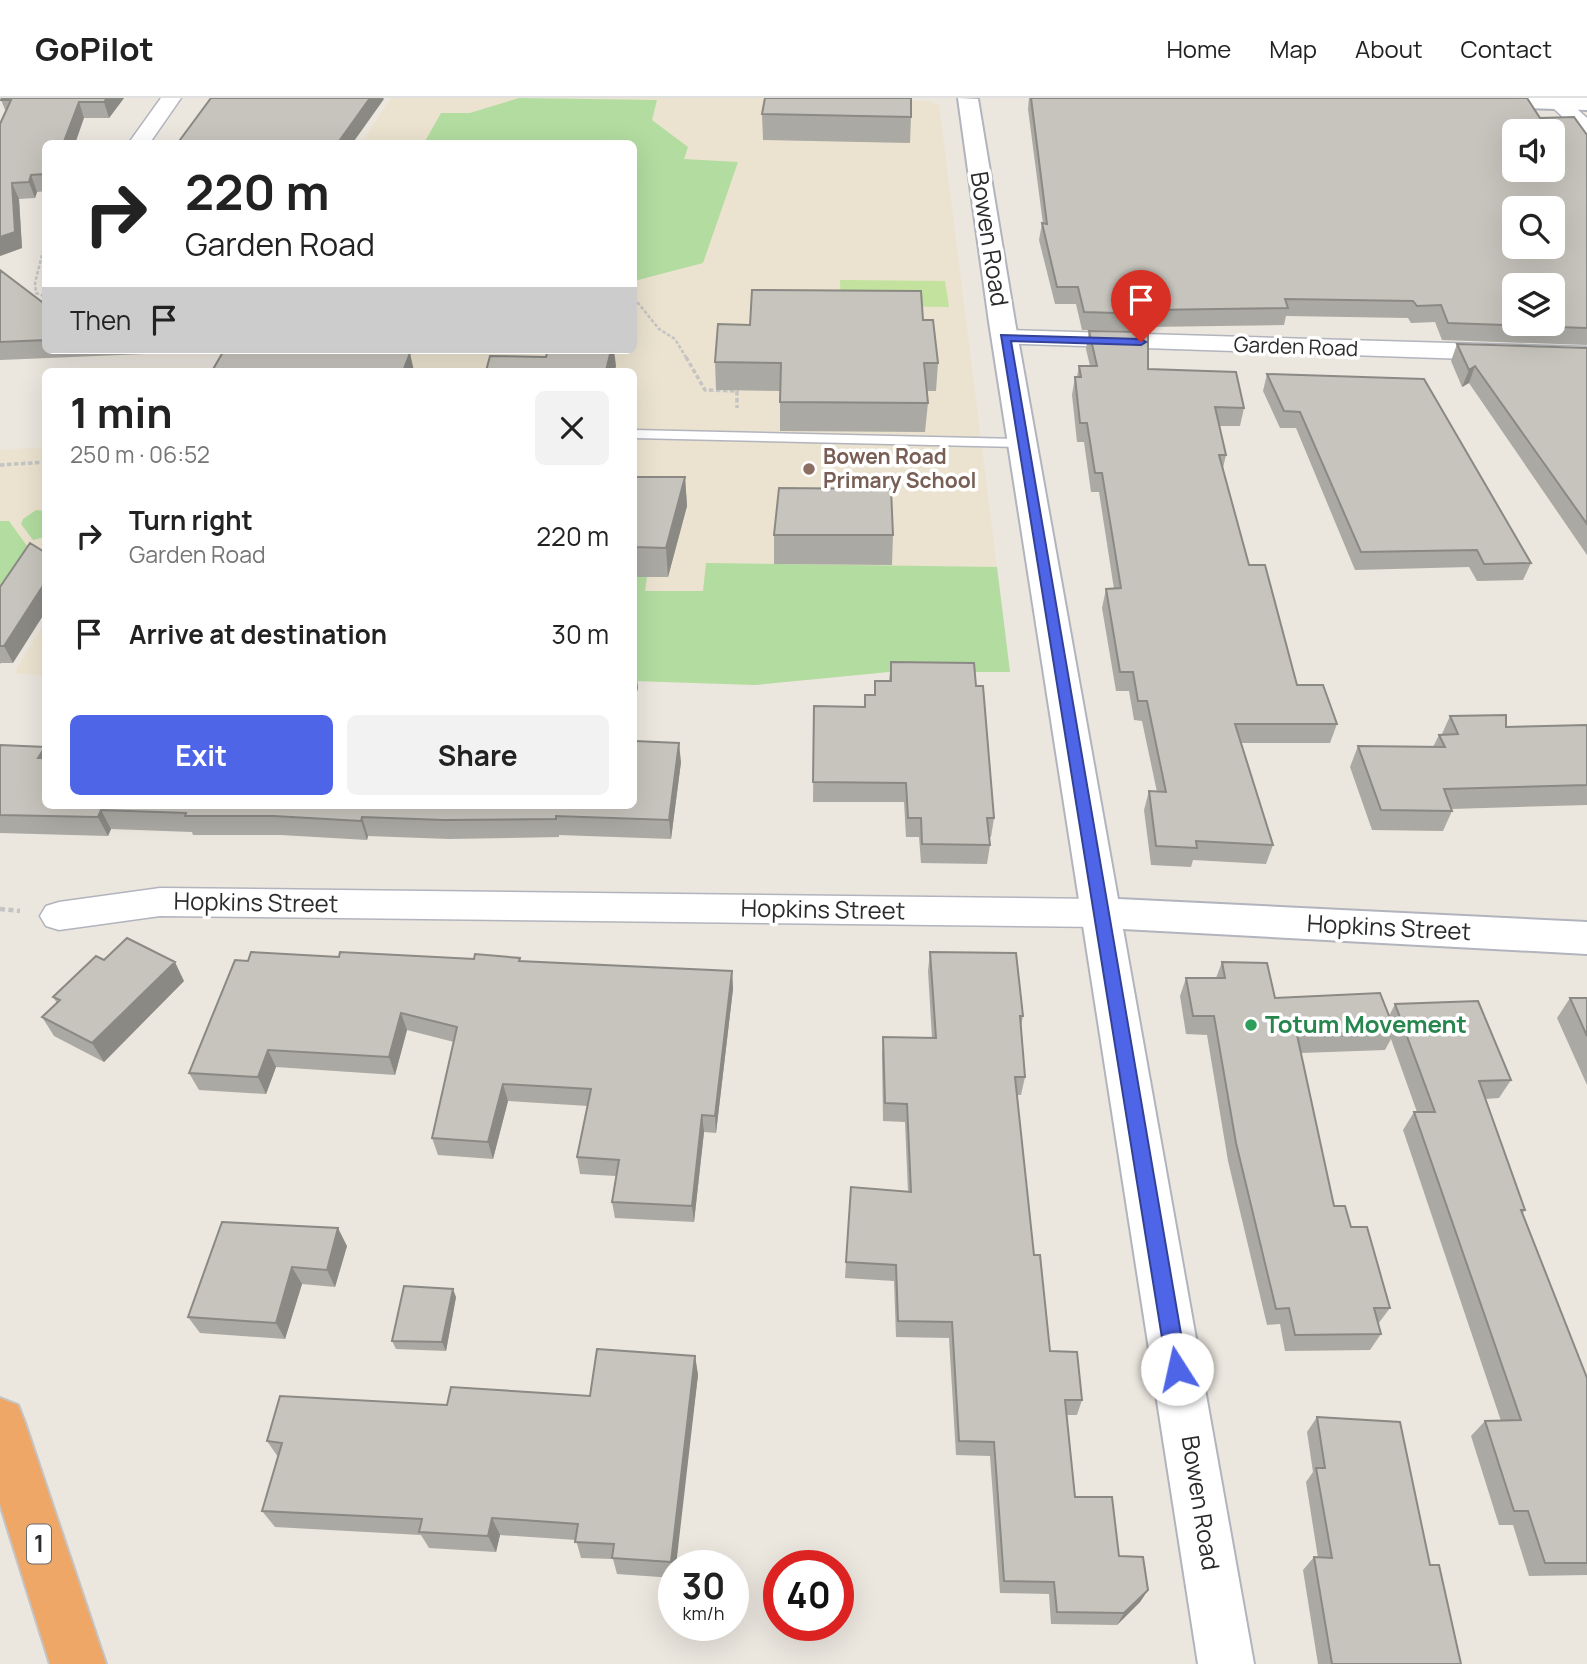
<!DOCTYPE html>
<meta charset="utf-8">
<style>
:root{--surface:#fff;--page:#f2f2f2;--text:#222;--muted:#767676;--line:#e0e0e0;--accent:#4f65e7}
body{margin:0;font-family:Manrope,sans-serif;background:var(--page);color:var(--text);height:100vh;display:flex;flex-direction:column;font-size:26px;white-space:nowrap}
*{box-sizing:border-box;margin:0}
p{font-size:23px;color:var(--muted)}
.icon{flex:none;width:38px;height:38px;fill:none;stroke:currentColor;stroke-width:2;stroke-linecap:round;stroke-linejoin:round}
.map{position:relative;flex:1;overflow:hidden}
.drawer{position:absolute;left:42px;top:270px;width:595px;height:441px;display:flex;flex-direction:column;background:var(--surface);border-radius:10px;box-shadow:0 7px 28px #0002}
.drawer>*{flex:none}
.guide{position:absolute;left:42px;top:42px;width:595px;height:214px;border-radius:10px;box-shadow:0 7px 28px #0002;background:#fff;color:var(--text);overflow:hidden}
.buttons{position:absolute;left:1502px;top:21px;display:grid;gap:14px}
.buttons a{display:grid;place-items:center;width:63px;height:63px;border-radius:10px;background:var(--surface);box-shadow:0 7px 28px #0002;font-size:35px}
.speed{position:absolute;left:658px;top:1452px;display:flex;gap:14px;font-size:35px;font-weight:700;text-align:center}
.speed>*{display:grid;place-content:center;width:91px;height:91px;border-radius:50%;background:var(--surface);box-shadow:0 7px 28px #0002;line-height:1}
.speed small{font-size:18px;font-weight:400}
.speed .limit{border:10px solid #d22;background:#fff;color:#111}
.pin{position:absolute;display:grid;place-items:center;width:60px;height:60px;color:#fff;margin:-72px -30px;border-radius:50% 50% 50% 0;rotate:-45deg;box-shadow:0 0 7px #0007}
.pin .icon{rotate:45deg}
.me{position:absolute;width:77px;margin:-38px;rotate:350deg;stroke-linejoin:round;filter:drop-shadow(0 0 5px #0008)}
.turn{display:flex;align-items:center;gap:24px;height:147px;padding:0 28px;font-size:32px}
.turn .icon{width:91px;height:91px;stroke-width:2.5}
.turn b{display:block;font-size:49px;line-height:60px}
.then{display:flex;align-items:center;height:66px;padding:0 28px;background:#0003;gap:14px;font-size:26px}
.round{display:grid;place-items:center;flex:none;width:74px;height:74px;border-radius:10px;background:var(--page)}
.summary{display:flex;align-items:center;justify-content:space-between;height:119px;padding:0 28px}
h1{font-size:42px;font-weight:700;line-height:52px}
.primary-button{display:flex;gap:14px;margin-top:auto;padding:14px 28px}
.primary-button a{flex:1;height:80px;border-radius:10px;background:var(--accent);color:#fff;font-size:28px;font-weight:700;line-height:80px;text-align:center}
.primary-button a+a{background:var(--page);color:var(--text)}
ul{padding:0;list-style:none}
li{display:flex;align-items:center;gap:21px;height:98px;padding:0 28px}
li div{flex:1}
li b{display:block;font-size:26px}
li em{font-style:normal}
header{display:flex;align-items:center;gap:42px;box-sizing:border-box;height:98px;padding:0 35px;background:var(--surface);border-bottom:2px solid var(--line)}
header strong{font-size:33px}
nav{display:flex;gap:38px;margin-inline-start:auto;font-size:24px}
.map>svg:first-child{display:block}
</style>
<header>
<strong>GoPilot</strong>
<nav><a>Home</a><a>Map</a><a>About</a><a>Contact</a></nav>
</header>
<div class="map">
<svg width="1587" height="1566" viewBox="0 0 1587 1566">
<rect width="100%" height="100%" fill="#ebe6de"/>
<path fill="#ebe3cf" d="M391 0H799L927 3 939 7 1010 574H889L755 587 634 583V273H211L225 252H634V46L361 45Z
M45 349V507L0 516V352Z
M45 524V578L14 575Z"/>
<path fill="#b2dca0" d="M519 0 657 2 652 22 688 49 684 61 738 64 703 165 634 183V46L424 45 441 15H470Z
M36 412 45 413V439L33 442 21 426 23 421Z
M0 423H9L45 473 0 516Z
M706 465 997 469 1010 574H889L755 587 634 583V479H647L645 493H703Z"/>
<path fill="#c2e29d" d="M840 182 945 183 949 209 841 208Z"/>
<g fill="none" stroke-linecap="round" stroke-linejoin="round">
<defs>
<path id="lane" d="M634 332 1022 341 1029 345 1022 349 634 340Z"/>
<path id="street" d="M161 0H181L149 46H128Z
M1552 1H1566L1587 20V37L1580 35 1552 9 1549 5Z
M1005 232 1587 249V265L996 245 992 240 996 235Z
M160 790 1101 801 1114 805 1120 815 1114 825 1101 829 160 818 59 832 46 828 40 818 46 808 59 804Z"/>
<path id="secondary" d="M958 0 978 1 1015 224 1118 801 1587 824V856L1123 831 1254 1566H1198L989 224Z
M1382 0H1587V12L1392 6 1385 4Z"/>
<path id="highway" d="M0 1300 18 1307 25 1325 106 1566H50L0 1406Z"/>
</defs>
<use href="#lane" stroke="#b2b4bd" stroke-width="3"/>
<use href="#street" stroke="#b2b4bd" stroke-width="3"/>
<use href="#secondary" stroke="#b2b4bd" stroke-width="4"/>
<use href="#highway" stroke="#c4c4c4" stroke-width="4"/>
<path stroke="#c4c4c4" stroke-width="2.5" stroke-dasharray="3.5 2" stroke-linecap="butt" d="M46 141 35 185 36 195 46 199
M634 200 659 231 675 241 687 261"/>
<path stroke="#c4c4c4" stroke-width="3.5" stroke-dasharray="4.5 2.5" stroke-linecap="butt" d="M686 259 705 292 737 293V310
M0 367 46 364"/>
<path stroke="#c4c4c4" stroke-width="4.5" stroke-dasharray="5 3.5" stroke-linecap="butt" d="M0 811 20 813"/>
<use href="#lane" fill="#fff" fill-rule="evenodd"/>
<use href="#street" fill="#fff" fill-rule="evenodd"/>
<use href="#secondary" fill="#fff" fill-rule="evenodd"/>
<use href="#highway" fill="#eea767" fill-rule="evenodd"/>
</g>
<path fill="#aba9a3" d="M2 0H124L109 20H84L46 46V93L37 94 35 100 19 101 22 150 0 158V26L6 14 1 2Z
M1029 0H1527L1540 20 1587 37V247L1442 242 1435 224 1411 225 1408 220 1286 218 1284 227 1146 229 1145 233 1082 232 1076 206H1055L1039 142 1042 125 1043 126 1028 11Z
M762 16 911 19 910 45 763 42Z
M0 172 46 207V252L217 253 0 262Z
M923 222 938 265 936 293H927L928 305 925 334 780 333V293L716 292 715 264 750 227Z
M1089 233 1148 271 1244 310 1240 328H1219L1226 357 1223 370 1249 467 1297 587 1337 626 1330 645H1241L1273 747 1266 766 1193 762 1191 769 1151 767 1144 712 1149 693 1157 694 1142 623 1134 622 1129 593H1116L1102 510 1106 491H1114L1099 394H1091L1084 344H1077L1072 297 1075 279H1077L1079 268H1090L1086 251Z
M1457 246 1587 250V457L1469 285 1462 289 1451 263Z
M1267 276 1531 465 1523 482 1477 483 1469 469 1355 472 1296 330H1280L1263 293Z
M634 379H685L687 408 668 479H634Z
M774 437H893L892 467 774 466Z
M0 489 13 565H1L0 566Z
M891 564 976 588 994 720 991 739H989L990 747 987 766 921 765 919 739H906L904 704H813L814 608 864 609 865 597H874L875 583H889Z
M1450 618 1506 629 1587 627V707L1451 711 1452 713 1443 733 1372 732 1350 669 1358 648 1433 649 1439 637 1442 636Z
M0 647 46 707 681 664 671 741 559 737V739L449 741 368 738 367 742 281 737H193L192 734 111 731 108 738 0 735Z
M930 854 1023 918 1021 929 1025 979 1021 997H1017L1034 1157 1050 1253 1082 1302 1077 1317H1067L1075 1399 1119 1458 1148 1492 1140 1504 1117 1527 1051 1526 1049 1496 1000 1495 990 1358 956 1357 949 1240 896 1239 894 1183 845 1180 851 1089 908 1094 905 1024 883 1023 882 958 883 939 932 940 928 873Z
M339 859 474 861 520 860 521 863 732 873 733 891 716 1035 704 1034 694 1124 615 1120 612 1104 616 1078 580 1076 577 1059 588 1008 508 1003 493 1061 438 1057 432 1040 454 944 407 932 395 977 276 969 266 996 199 992 189 975 248 863Z
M104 862 184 883 104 964 54 938 42 919 57 905 53 899Z
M1222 864 1275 900 1389 918 1395 906 1511 982 1499 1000 1485 1001 1525 1112 1523 1115 1587 1280V1477L1529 1478 1513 1427H1499L1471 1338 1485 1323H1501L1403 1032 1414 1014H1417L1391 941 1385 952 1301 955 1334 1108 1351 1129 1390 1210 1378 1226 1381 1236 1370 1252 1285 1253 1280 1226 1267 1227 1228 1063 1207 937 1186 936 1180 898 1186 880H1216Z
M1570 900H1587V987L1557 920Z
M222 1124 347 1148 335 1189 302 1186 285 1241 200 1235 188 1219Z
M456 1199 446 1253 396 1251 392 1243Z
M695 1258 698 1277 674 1468V1480L617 1476 613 1461 581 1460 576 1442 500 1437 496 1454 429 1450 421 1437 275 1429 262 1413 278 1359 267 1343 447 1307 590 1298Z
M1317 1319 1430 1467 1461 1566H1318L1303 1472 1314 1459 1318 1460 1306 1384 1313 1374 1307 1334Z"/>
<path fill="#8b8984" d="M107 0H124L109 20 104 4Z
M370 0H383L384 1 352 46H337Z
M79 4 84 20 75 46H63Z
M31 77 37 94 35 100 29 84Z
M12 85 19 101 22 150 0 158V139Z
M611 252H614L616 268 615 273H606Z
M410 255 414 273H403Z
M1475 268 1469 285 1462 289 1469 272Z
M685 379 687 408 668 479 666 450Z
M46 483V513L13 565 4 548Z
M636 571 638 590 634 606V579Z
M679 645 681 664 671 741 669 722Z
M45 649 46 650V673L38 660Z
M101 712 111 731 108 738 98 719Z
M362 719 368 738 367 742 361 723Z
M175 864 184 883 104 964 92 945Z
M732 873 733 891 716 1035 715 1018Z
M401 915 407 932 395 977 389 959Z
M268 952 276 969 266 996 258 979Z
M503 986 508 1003 493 1061 488 1044Z
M702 1017 704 1034 694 1124 692 1108Z
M338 1130 347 1148 335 1189 327 1172Z
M292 1169 302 1186 285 1241 276 1225Z
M453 1191 456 1199 446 1253 442 1244Z
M695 1258 698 1277 676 1468H674V1476L671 1464Z
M492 1420 500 1437 496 1454 488 1438Z
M1148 1492 1140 1504 1117 1527 1124 1515Z"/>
<path fill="#c7c4bd" stroke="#8b8984" stroke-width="2" fill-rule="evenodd" d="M2 0H107L104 4H79L63 46H46L45 76 31 77 29 84 12 85 15 134 0 139V26L11 2H1Z
M211 0H370L337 46H177Z
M765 0H911V19L762 16Z
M1031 0H1527L1540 20 1574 19 1587 37V230L1448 225 1441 207 1417 208 1413 203 1285 201 1288 210 1148 212V216L1084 214 1078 189H1057L1042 125 1047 126ZM1514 33H1552V72H1514ZM1514 110H1552V149H1514ZM1514 187H1552V226H1514Z
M0 172 46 207V242L0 244Z
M752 192 921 193 923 222H933L938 265H924L928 305 780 304 781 265 715 264 718 226 750 227Z
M1089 233 1148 234V271L1236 274 1244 310 1215 309 1226 357H1219L1249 467H1265L1297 587H1323L1337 626H1235L1273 747 1196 743 1197 750 1156 748 1149 693 1166 694 1147 603H1138L1133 574H1120L1106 491 1121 490 1102 375H1095L1087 325H1080L1075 279H1081L1079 268H1097Z
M1457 246 1587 250V426L1475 268 1469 272Z
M548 252H611L606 273H486L490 258 546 259Z
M223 254 410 255 403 273H212Z
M1267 276 1424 281 1531 465 1484 466 1477 452 1361 454 1300 314 1284 313Z
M634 379H685L666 450 634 449Z
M779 390 891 391 893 437H774Z
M30 445 46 455V483L4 548H0V489Z
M891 564 974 565 976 588H983L994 720H987L990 747 922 746 921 720H908L906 685 813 684 814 608 865 609V597H875V583H891Z
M1506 617V629L1587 627V687L1444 691 1452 713 1381 712 1358 648 1445 649 1439 637 1458 636 1450 618Z
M634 643 679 645 669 722 556 718V721L444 722 362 719 361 723 274 718H185L186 715 101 712 98 719 0 717V647L45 649 38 660H46V707H634Z
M127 840 175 864 92 945 42 919 60 902 53 899 96 858 104 862Z
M251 854 339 859 340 854 474 861 475 856 520 860 519 863 732 873 715 1018 702 1017 692 1108 612 1104 619 1062 577 1059 591 991 503 986 488 1044 432 1040 457 929 401 915 389 959 268 952 258 979 189 975 235 862 248 863Z
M930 854 1016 855 1023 918H1020L1025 979H1015L1034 1157H1040L1050 1253 1077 1254 1082 1302H1065L1075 1399H1112L1119 1458 1143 1459 1148 1492 1124 1515 1057 1514 1054 1484 1004 1483 994 1344 959 1343 952 1224 898 1223 896 1167 846 1164 851 1089 911 1094 907 1006 885 1005 883 939 936 940Z
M1222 864 1267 865 1275 900 1380 895 1395 933 1297 937 1334 1108H1345L1351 1129H1367L1390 1210H1374L1381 1236 1295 1237 1289 1210 1276 1211 1236 1045 1214 918H1193L1186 880H1225Z
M1570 900H1587V938Z
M1478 903 1511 982 1479 983 1525 1112H1521L1587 1280V1465H1545L1528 1413H1514L1485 1323 1521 1322 1414 1014H1435L1395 906Z
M222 1124 338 1130 327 1172 292 1169 276 1225 188 1219Z
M404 1188 453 1191 442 1244 392 1243Z
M597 1251 695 1258 671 1464 612 1460 614 1446 575 1444 578 1426 492 1420 488 1438 419 1434 422 1421 262 1413 282 1345 267 1343 280 1298 447 1307 451 1289 590 1298Z
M1317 1319 1400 1324 1430 1467H1439L1461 1566H1332L1314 1459 1332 1460 1316 1370H1325Z"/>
<path fill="#4f65e7" stroke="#334296" stroke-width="2" d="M1001 237 1141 241 1146 244 1141 247 1011 243 1187 1271 1184 1278 1177 1281 1170 1278 1167 1271Z"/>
<circle fill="#8d6e63" stroke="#fff" stroke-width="2.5" cx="809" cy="371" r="7"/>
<circle fill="#2e9e5b" stroke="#fff" stroke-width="2.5" cx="1251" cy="927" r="7"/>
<g text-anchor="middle" stroke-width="7" stroke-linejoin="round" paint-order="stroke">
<g font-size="21" fill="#2b2b2b" stroke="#fff">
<text transform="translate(1296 249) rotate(2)" y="7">Garden Road</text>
</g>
<g font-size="21" font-weight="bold" fill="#785e54" stroke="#fff" text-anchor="start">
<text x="823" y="366">Bowen Road<tspan x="823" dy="24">Primary School</tspan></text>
</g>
<rect fill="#fff" stroke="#6b6b6b" stroke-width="2" x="27" y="1426.5" width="24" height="39" rx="5"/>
<g font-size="23" font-weight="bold" fill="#2b2b2b">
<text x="39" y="1454">1</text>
</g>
<g font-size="24" fill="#2b2b2b" stroke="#fff">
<text transform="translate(989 141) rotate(81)" y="8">Bowen Road</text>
<text transform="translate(256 805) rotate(1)" y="8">Hopkins Street</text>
<text transform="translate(823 812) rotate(1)" y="8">Hopkins Street</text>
<text transform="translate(1389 830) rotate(3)" y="8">Hopkins Street</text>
<text transform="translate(1200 1405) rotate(81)" y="8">Bowen Road</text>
</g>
<g font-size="24" font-weight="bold" fill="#27864d" stroke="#fff" text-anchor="start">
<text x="1265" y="935">Totum Movement</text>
</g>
</g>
</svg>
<div class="buttons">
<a><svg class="icon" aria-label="sound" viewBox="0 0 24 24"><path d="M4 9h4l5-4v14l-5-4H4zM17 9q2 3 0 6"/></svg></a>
<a><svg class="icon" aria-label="search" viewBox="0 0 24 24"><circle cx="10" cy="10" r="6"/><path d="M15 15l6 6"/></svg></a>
<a><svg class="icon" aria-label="layers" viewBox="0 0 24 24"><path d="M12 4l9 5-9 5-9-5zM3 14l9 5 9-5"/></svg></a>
</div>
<div class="speed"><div>30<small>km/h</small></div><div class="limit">40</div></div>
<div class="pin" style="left:1141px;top:244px;background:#d93025"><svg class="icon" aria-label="arrive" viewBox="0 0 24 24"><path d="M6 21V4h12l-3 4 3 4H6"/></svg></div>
<svg class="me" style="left:1177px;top:1271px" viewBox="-20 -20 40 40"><circle r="19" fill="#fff"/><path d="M0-13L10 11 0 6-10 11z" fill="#4f65e7"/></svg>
<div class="guide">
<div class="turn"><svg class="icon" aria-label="right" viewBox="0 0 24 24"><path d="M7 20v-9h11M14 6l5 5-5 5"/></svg><div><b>220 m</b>Garden Road</div></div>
<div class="then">Then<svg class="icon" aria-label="arrive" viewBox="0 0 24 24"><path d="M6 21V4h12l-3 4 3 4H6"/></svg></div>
</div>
<section class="drawer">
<div class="summary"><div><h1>1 min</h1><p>250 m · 06:52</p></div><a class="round"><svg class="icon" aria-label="close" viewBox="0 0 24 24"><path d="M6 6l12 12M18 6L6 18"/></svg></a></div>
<ul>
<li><svg class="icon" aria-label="right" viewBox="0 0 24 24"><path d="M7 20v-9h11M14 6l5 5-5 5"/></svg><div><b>Turn right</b><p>Garden Road</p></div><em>220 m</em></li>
<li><svg class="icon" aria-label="arrive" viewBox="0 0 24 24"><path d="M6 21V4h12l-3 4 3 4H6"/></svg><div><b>Arrive at destination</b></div><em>30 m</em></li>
</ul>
<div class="primary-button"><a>Exit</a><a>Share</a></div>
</section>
</div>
